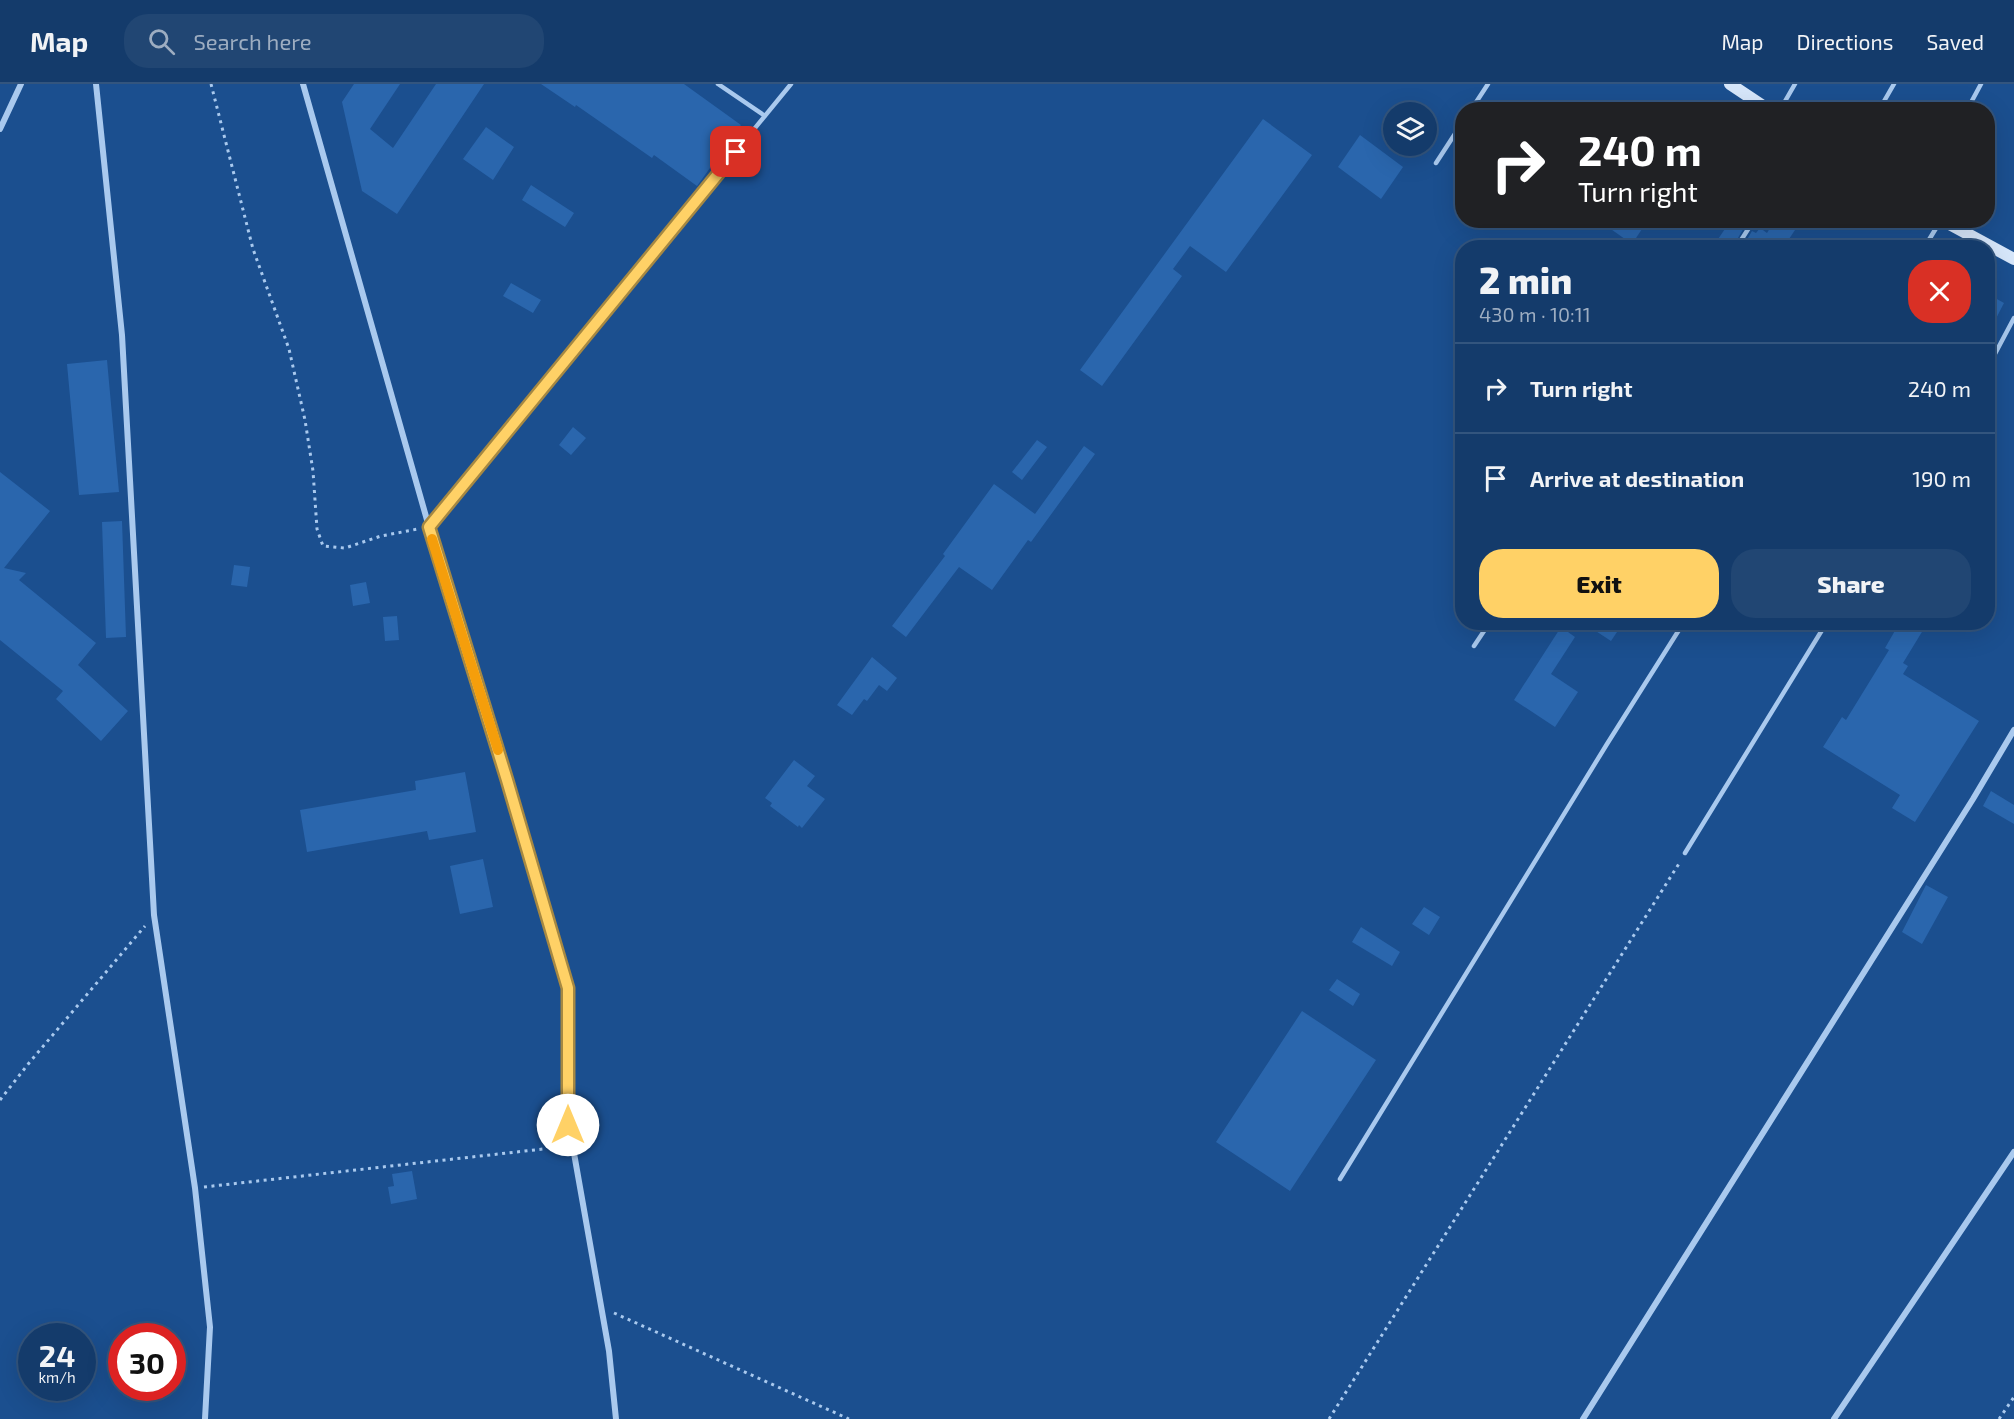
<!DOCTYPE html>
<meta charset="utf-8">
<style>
:root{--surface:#143b6b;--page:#214673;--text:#f1f3f6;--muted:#9dadc1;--line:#33557e;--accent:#ffd166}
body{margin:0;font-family:"Exo 2",sans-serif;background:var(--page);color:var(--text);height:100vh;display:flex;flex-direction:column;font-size:22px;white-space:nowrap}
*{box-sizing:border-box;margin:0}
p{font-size:20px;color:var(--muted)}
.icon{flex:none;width:33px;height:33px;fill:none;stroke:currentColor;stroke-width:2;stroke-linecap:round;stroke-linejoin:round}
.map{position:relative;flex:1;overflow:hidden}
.side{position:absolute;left:1455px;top:156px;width:540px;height:390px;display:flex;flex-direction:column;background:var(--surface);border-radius:24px;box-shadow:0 6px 24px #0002,0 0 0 2px var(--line)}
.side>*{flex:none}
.hud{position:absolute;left:1455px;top:18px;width:540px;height:126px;border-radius:24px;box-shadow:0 6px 24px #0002,0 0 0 2px var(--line);background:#202124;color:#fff;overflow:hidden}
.buttons{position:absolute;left:1383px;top:18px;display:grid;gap:12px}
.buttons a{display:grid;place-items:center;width:54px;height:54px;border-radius:50%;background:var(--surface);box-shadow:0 6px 24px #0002,0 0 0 2px var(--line);font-size:30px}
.speed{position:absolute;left:18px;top:1239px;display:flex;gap:12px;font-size:30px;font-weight:700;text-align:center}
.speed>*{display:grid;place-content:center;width:78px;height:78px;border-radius:50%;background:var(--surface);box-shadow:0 6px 24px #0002,0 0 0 2px var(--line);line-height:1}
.speed small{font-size:15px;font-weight:400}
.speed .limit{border:9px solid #d22;background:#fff;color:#111}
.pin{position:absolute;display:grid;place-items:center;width:51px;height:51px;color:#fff;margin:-26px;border-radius:12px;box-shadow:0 3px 9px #0006}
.me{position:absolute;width:66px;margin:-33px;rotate:0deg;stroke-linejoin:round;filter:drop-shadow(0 0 4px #0008)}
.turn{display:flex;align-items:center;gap:21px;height:126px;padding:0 24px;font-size:27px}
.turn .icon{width:78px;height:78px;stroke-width:2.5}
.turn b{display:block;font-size:42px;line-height:51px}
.round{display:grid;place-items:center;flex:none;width:63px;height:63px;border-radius:24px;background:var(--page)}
.headline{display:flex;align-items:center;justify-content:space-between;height:102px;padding:0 24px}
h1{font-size:36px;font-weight:800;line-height:45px}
.action{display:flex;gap:12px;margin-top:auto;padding:12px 24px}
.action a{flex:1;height:69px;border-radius:24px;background:var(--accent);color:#111;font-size:24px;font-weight:800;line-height:69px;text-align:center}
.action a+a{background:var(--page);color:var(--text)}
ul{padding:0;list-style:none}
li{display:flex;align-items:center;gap:18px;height:90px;padding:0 24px;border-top:2px solid var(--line)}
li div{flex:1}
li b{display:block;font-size:22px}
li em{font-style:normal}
header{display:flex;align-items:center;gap:36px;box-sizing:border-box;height:84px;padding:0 30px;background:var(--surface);border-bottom:2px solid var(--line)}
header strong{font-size:28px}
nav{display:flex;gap:33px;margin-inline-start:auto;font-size:21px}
.search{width:420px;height:54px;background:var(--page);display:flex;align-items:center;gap:15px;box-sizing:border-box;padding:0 21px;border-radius:24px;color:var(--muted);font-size:22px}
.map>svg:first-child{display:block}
</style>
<header>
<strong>Map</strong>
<div class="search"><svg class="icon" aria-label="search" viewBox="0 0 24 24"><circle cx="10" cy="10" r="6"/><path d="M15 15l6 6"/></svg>Search here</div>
<nav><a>Map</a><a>Directions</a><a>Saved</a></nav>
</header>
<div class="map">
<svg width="2014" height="1335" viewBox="0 0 2014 1335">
<rect width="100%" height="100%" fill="#1b4f8f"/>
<path fill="#2a66ad" d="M354 0H400L370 45 393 64 436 0H484L397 130 362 107 342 18Z
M541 0H684L741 41 697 102 654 71 652 74 576 21 575 23Z
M1263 35 1312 71 1226 188 1190 162 1173 185 1182 192 1102 302 1080 286Z
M486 43 514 63 493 96 463 75Z
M1360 51 1403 83 1381 115 1338 83Z
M531 101 574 129 565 143 522 116Z
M1598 136H1648L1632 160Z
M1731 136H1738L1745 142 1732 164H1712Z
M1775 136H1781L1795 146 1785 161 1789 164H1742L1752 147 1756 149 1760 144 1767 149Z
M511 199 541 216 533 229 503 212Z
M1988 210 2004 219 1988 250Z
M107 276 119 408 79 411 67 280Z
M573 343 586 354 571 371 559 361Z
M1037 356 1047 363 1022 396 1012 388Z
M1084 362 1095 370 1031 458 1028 456 992 506 959 483 906 553 892 542 945 472 943 470 994 400 1035 430Z
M0 388 50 427 4 484 26 489 19 496 96 559 78 581 128 627 101 657 56 615 63 607 0 556Z
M122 437 126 553 106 554 102 438Z
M234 481 250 483 247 503 231 501Z
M366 498 370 519 353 522 350 501Z
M397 532 399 556 385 557 383 533Z
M1582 538H1609L1619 545 1611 557Z
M1900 538H1928L1903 579 1908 582 1903 590 1979 637 1915 738 1892 724 1900 711 1823 663 1842 633 1846 636 1889 566 1885 564Z
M1561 543 1575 553 1551 590 1578 608 1555 643 1514 616Z
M872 573 897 594 887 607 879 601 867 617 864 615 852 631 837 621Z
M794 676 815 692 807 702 825 715 802 744 799 741 798 743 770 722 772 719 765 714Z
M465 688 476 748 429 756 427 747 307 768 300 726 416 706 415 697Z
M1991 707 2014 721V740L1983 722Z
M483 775 493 823 460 830 450 782Z
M1926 801 1948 813 1922 860 1902 848Z
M1424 823 1440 833 1429 851 1412 840Z
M1361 843 1400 868 1392 882 1352 858Z
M1337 895 1360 910 1353 922 1329 906Z
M1302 927 1376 976 1290 1107 1216 1058Z
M412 1087 417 1115 391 1120 388 1103 394 1102 392 1090Z"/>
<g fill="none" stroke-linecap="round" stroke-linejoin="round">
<path stroke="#a9c9ee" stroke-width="3" stroke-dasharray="3 4.5" stroke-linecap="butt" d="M211 0 253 165 289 265 305 336 313 387 317 445 323 462 345 464 381 452 418 445
M0 1016 29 979 145 842
M204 1103 543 1065 558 1050
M614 1229 849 1335
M1329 1335 1680 778
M1999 1335 2014 1313"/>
<path stroke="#a9c9ee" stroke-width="4.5" d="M718 0 765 32
M1471 26 1488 0
M1780 26 1795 0
M1879 26 1894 0
M1967 26 1981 0
M1436 79 1462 39
M1736 164 1754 136
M1924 164 1941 136
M1988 283 2014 234
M429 443 791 0
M1474 562 1490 538
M1685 769 1827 538
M1340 1095 1607 660 1684 538"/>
<path stroke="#a9c9ee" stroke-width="6" d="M96 0 122 251 154 831 195 1104 210 1243 205 1335
M303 0 429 443 507 696 568 904 569 1041 609 1267 616 1335
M0 45 21 0
M1583 1335 1973 715 2014 646
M1834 1335 2014 1068"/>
<path stroke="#d6e6fa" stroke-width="12" d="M1730 0 1769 26
M1942 136 2014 175"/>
</g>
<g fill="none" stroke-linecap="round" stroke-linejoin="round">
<defs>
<path id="route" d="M568 1041V904L507 696 429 443 736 68"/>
</defs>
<use href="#route" stroke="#a68842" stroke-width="15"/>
<use href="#route" stroke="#ffd166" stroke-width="10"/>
<path stroke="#f59e0b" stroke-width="10" d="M432 455 498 666"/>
</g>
</svg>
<div class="buttons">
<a><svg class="icon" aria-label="layers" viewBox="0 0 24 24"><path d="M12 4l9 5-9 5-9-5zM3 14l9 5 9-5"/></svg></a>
</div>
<div class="speed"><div>24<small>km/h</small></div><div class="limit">30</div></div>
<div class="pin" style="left:736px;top:68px;background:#d93025"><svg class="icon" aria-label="arrive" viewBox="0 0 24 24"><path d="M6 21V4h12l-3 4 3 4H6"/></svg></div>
<svg class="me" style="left:568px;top:1041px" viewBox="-20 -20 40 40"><circle r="19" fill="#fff"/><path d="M0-13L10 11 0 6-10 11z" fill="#ffd166"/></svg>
<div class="hud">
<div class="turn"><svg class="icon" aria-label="right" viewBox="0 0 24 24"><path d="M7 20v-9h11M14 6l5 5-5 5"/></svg><div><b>240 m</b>Turn right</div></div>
</div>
<section class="side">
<div class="headline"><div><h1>2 min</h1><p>430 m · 10:11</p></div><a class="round" style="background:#d93025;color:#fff"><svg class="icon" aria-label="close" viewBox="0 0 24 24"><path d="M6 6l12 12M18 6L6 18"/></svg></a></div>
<ul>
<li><svg class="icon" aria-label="right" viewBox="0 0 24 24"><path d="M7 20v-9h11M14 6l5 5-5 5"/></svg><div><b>Turn right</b></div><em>240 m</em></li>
<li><svg class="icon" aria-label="arrive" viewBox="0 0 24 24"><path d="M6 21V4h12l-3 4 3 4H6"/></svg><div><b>Arrive at destination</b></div><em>190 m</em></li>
</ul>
<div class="action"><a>Exit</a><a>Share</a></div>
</section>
</div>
